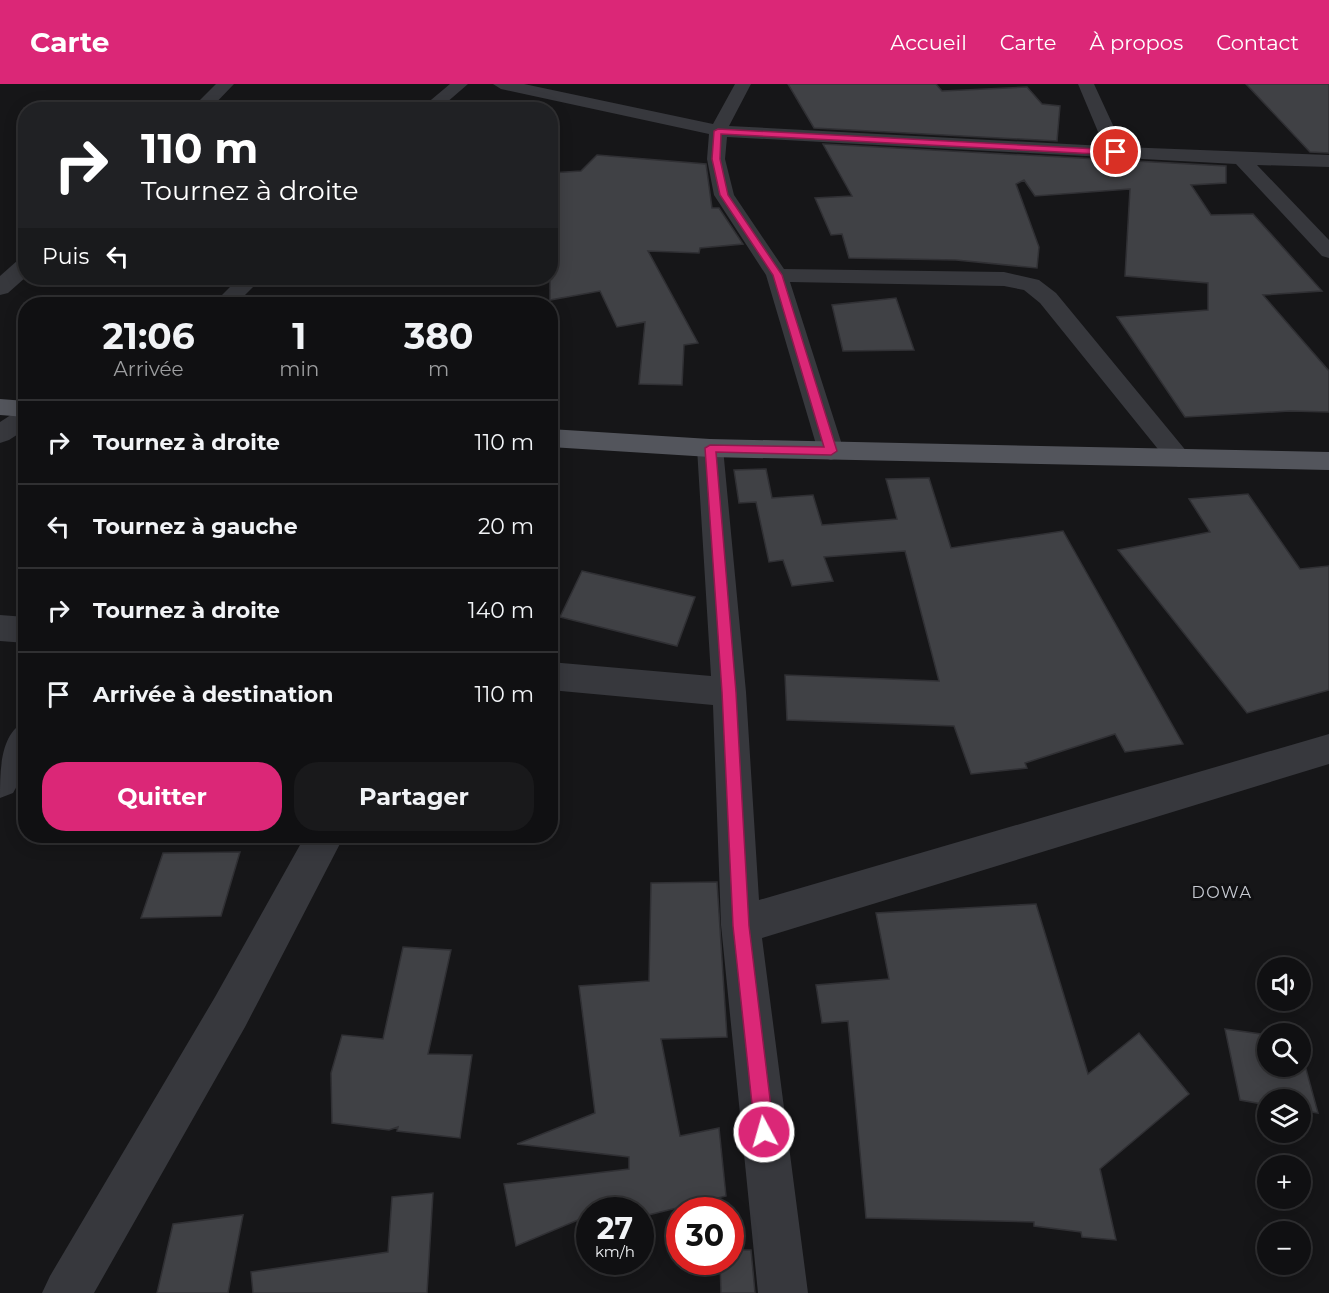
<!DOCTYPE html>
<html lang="fr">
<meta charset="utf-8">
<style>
:root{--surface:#101012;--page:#19191b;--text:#f1f3f6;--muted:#9c9d9f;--line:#303032;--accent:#db2777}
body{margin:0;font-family:Montserrat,sans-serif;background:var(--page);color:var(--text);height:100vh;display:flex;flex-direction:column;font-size:22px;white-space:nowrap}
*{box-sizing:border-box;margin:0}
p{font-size:20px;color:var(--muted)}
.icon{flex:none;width:33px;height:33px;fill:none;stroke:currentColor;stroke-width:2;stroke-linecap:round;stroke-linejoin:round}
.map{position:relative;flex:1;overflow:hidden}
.details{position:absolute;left:18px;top:213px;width:540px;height:546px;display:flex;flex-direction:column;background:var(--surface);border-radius:24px;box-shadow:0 3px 15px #0003,0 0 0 2px var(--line)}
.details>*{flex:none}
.top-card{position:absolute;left:18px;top:18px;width:540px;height:183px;border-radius:24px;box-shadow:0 3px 15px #0003,0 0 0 2px var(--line);background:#202124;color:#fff;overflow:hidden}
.buttons{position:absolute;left:1257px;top:873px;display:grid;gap:12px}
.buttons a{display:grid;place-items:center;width:54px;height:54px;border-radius:50%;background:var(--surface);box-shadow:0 3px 15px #0003,0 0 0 2px var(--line);font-size:30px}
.speed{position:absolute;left:576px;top:1113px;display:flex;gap:12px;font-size:30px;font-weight:700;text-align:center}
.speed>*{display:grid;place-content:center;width:78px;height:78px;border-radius:50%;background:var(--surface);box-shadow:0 3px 15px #0003,0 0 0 2px var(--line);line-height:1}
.speed small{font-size:15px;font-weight:400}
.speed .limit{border:9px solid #d22;background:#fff;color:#111}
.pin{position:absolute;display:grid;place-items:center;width:51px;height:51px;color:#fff;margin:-26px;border:3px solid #fff;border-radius:50%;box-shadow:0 2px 6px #0007}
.me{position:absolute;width:66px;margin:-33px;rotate:354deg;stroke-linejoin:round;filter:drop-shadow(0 0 4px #0008)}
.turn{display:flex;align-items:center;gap:21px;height:126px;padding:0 24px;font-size:27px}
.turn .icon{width:78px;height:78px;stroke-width:2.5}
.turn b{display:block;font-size:42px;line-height:51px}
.then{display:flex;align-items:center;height:57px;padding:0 24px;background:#0003;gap:12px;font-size:22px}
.eta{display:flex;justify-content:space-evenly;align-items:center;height:102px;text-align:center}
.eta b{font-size:36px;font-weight:700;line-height:42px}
.primary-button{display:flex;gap:12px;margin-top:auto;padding:12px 24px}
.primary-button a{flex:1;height:69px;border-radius:24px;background:var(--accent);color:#fff;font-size:24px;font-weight:700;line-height:69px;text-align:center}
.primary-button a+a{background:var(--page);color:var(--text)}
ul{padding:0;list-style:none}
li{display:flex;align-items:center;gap:18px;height:84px;padding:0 24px;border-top:2px solid var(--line)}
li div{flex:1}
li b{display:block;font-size:22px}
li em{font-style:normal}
header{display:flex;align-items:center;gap:36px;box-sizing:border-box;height:84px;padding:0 30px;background:var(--accent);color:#fff}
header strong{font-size:28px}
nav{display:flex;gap:33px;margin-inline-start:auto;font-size:21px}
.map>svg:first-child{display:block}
</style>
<header>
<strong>Carte</strong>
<nav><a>Accueil</a><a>Carte</a><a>À propos</a><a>Contact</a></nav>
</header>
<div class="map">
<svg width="1329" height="1209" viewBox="0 0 1329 1209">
<rect width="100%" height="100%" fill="#161618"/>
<path fill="#404145" stroke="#303034" stroke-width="1.5" d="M788 0H936L942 7 1027 3 1042 20 1060 22 1057 57 814 44Z
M1246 0H1329V69L1310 68Z
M823 60 1226 82V99L1191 101 1211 131 1253 130 1322 207 1263 211 1329 287V328L1290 327 1185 333 1117 233 1208 226V199L1125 192 1130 105 1035 112 1024 96 1016 100 1039 163 1037 184 956 176 849 174 842 150 831 151 815 114 852 112Z
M597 71 706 80 712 124H719L743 160 700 164 699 169 648 167 698 259 684 261 682 301 639 300 645 238 617 243 600 207 550 216V89L581 87Z
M896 214 914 266 843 267 832 221Z
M766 385 772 414 813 411 822 441 897 435 886 395 929 394 951 464 1063 447 1183 660 1125 668 1115 650 1025 679 1027 684 971 690 954 642 787 636 785 591 939 597 905 467 824 473 833 497 792 502 783 476 769 478 756 418 739 419 734 386Z
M1248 410 1300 485 1329 482V606L1247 629 1118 466 1210 448 1189 415Z
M582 487 695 513 677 562 560 533Z
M240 768 221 832 141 834 163 769Z
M717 798 727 953 661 955 680 1052 719 1044 726 1112 640 1133V1126H590V1131L516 1162 504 1100 629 1085V1073L517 1060 595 1029 579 902 649 897 651 799Z
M1036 820 1088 990 1139 949 1189 1010 1100 1085 1116 1156 1082 1153 1081 1148 1034 1142V1138L866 1134 848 937 822 939 816 901 889 895 876 829Z
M403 863 451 866 428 970 472 971 460 1054 397 1047 398 1043 389 1046 332 1039 331 989 342 951 383 955Z
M1225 945 1268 951V982H1300V963L1318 1029 1300 1026V1016H1268V1021L1240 1016Z
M433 1109 427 1209H253L251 1188 388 1168 392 1113Z
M243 1131 228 1209H157L173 1140Z
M730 1166H751L755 1209H721L720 1178H730Z"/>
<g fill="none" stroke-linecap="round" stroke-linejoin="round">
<path fill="#37383d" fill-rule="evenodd" d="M216 0H234L209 26H190Z
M450 0H468L438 26H419Z
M493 0H524L713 40 735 0H751L729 42 1104 62 1078 0H1094L1123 63 1329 71V83L1257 81 1329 156V174L1322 172 1236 80 727 53 725 75 734 111 784 185 1004 188 1039 196 1056 209 1192 374 1188 380 1179 383 1170 380 1040 219 1024 206 1004 202 790 198 844 367 840 373 831 376 822 373 818 367 766 191 714 111 707 75 709 50 501 5Z
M26 175V193L8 209 0 211V192L18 176Z
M239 194H262L236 220H213Z
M26 325V345L9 356 0 359V338L17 327Z
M710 355 719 358 723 364 746 608 759 816 1329 650V680L762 854 808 1209H758L721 841 713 621 550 606V578L711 592 697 364 701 358Z
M0 531 26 533V559L0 557Z
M26 637V686L13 709 0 714C0 686 0 649 26 637Z
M305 752H344L245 943 94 1209H42L50 1192 215 913Z"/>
<path fill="#53555c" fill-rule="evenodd" d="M0 315 26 317V333L0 331Z
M550 345 710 355 1329 368V386L710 373 550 363Z"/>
</g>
<path fill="#db2777" stroke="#8e194d" stroke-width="1.5" d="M718 45 1116 66 1119 68 1116 71 721 50 720 75 728 111 782 191 837 367 831 371 716 368 736 608 749 842 774 1048 771 1055 764 1058 758 1055 755 1048 733 842 722 608 705 364 710 361 824 363 773 191 720 111 712 75 714 47Z"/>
<g text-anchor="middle" stroke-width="6" stroke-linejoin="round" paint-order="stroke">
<g font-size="16" letter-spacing="1.5" fill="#c9ccd4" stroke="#111113">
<text x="1222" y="814">DOWA</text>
</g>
</g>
</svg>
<div class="buttons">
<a><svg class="icon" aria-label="sound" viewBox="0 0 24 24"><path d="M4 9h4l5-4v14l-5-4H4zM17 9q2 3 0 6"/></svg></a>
<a><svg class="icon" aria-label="search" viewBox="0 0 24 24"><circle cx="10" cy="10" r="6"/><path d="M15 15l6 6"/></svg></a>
<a><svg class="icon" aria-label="layers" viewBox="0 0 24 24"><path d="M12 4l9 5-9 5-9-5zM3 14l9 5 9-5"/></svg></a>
<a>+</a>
<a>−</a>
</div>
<div class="speed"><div>27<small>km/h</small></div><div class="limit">30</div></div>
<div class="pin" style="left:1116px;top:68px;background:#d93025"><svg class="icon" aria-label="arrive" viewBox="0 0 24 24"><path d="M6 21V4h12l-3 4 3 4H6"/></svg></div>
<svg class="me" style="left:764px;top:1048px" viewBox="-20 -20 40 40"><circle r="17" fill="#db2777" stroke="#fff" stroke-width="3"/><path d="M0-11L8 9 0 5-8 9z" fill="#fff"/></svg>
<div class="top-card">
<div class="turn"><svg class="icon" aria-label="right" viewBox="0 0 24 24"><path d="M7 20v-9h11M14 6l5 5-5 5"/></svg><div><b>110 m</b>Tournez à droite</div></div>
<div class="then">Puis<svg class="icon" aria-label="left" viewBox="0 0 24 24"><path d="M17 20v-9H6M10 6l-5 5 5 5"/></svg></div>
</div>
<section class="details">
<div class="eta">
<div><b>21:06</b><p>Arrivée</p></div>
<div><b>1</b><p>min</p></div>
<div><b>380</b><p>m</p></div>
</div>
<ul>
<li><svg class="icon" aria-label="right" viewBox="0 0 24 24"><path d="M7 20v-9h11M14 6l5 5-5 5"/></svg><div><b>Tournez à droite</b></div><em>110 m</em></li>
<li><svg class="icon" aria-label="left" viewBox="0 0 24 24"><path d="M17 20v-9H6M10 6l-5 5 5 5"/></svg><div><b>Tournez à gauche</b></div><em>20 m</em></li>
<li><svg class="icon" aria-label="right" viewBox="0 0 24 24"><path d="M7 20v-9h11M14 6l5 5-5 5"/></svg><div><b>Tournez à droite</b></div><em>140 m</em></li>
<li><svg class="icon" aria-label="arrive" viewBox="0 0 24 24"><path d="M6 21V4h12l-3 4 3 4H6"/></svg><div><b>Arrivée à destination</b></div><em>110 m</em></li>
</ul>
<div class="primary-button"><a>Quitter</a><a>Partager</a></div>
</section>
</div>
